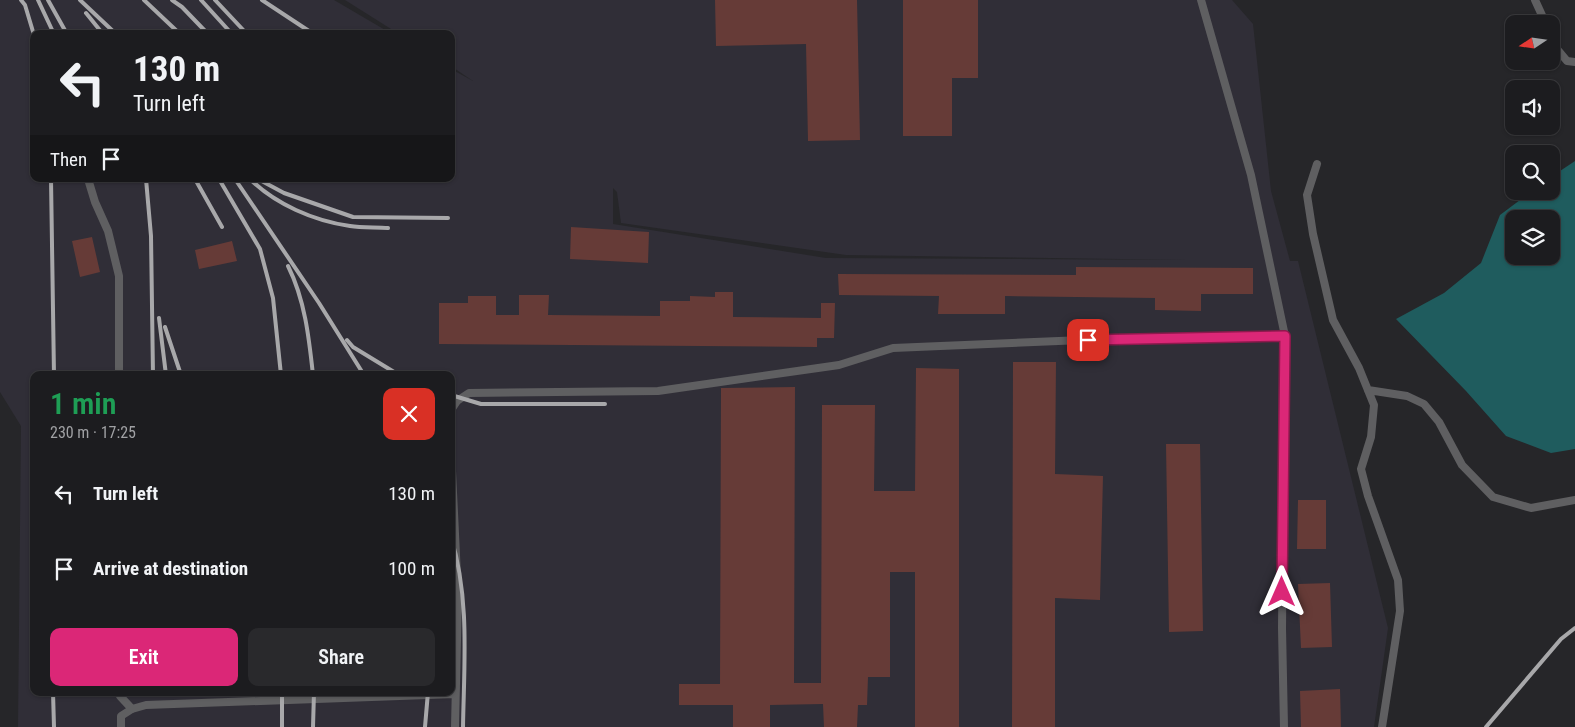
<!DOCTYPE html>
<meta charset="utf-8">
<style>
:root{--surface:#1c1c1f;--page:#29292c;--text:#f1f3f6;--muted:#a0a1a4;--line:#3a3a3d;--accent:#db2777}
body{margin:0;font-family:"Roboto Condensed",sans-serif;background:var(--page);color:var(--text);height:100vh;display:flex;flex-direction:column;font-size:19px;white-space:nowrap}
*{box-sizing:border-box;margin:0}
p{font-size:16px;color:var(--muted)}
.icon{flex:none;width:28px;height:28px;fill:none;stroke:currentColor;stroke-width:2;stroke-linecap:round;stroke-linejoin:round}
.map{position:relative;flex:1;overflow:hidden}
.side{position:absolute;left:30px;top:371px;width:425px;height:325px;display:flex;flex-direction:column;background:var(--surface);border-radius:10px;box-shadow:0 1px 4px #0004,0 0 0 1px var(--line)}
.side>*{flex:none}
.banner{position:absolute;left:30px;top:30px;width:425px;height:152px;border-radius:10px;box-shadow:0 1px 4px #0004,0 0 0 1px var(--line);background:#1c1c1f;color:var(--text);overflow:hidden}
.needle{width:32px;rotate:257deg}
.fabs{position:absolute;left:1505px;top:15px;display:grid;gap:10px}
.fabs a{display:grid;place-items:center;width:55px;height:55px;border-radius:10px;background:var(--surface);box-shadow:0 1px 4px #0004,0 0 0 1px var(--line);font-size:25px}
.pin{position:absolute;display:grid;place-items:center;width:42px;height:42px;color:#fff;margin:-21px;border-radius:10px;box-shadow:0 2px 8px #0006}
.me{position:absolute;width:55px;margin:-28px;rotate:0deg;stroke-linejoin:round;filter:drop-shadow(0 0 4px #0008)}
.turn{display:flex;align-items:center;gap:18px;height:105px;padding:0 20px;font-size:22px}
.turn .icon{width:65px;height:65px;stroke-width:2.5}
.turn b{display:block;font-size:35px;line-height:42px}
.then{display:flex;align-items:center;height:48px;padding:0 20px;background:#0003;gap:10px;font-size:19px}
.round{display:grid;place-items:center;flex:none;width:52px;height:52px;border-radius:10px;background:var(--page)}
.summary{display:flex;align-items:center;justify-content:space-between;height:85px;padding:0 20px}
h1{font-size:30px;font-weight:600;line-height:38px;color:#1e9e55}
.button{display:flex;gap:10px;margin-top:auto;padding:10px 20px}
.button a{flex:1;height:58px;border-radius:10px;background:var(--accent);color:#fff;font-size:20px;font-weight:600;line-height:58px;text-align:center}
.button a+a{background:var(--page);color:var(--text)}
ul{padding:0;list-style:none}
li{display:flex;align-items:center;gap:15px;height:75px;padding:0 20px}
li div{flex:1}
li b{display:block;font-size:19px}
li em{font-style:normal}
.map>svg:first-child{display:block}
</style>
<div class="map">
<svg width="1575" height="727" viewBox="0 0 1575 727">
<rect width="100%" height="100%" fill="#262629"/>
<path fill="#302e37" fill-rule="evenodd" d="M0 0H334L392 34H34V179H451V69L473 81 451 66V34H399L345 0H1232L1253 24 1271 191 1290 261H1298L1388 628 1374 727H18L21 426 0 392ZM613 188 617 192 621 223 846 255 1189 260 826 258 613 224ZM34 375H451V692H34Z"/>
<path fill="#1f5c5e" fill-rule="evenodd" d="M1575 161V449L1551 453 1506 436 1466 391 1396 319 1444 293 1481 263 1500 215 1532 191H1551V177ZM1514 219H1551V256H1514Z"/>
<path fill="#663b37" d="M715 0H857L860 140 808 141 806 44 716 46Z
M903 0H978V78H952V136H903Z
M571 227 649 232 648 263 570 259Z
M92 237 100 272 80 277 72 241Z
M232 241 237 261 199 269 195 250Z
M1076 267 1253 268V294H1201V311L1155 310V298L1005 296V314H938L939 296 839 295 838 274 1076 275Z
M715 292H733V317L821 318V303H835L834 338H817V347L439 344V303H468V296H496V315H519V295H549L548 315 660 316V301H690V296L715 297Z
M1013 362H1056L1055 474 1103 476 1100 600 1055 598V727H1012Z
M916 368 959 369V727H915V572H890V677H868L867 705H858L857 727H824L823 704 770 705V727H733V705H679V684H720L721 388 795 387 794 683H821L822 405H875L874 491H915Z
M1166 444H1200L1203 631 1169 632Z
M1298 500H1326V549H1297Z
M1330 583 1332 647 1301 648 1298 584Z
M1340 689 1341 727H1301L1300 691Z"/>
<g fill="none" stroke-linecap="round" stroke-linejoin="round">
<path stroke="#5f5f61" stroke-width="8" d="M1201 0 1251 175 1285 336 1282 628 1284 727
M1535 0 1546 24
M1551 36 1557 49 1567 61 1575 62
M1317 164 1307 195 1313 234 1333 320 1359 368 1374 405 1371 437 1361 469 1368 496 1398 580 1400 611 1382 727
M88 179 95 202 108 231 119 276V375
M1368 390 1407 396 1424 404 1439 422 1462 465 1493 497 1531 508 1575 500
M451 410 457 401 469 393 658 391 839 365 893 348 1107 339 1285 336
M451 450 458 597 455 727
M120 692V696L132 709
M121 727V716L132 709 146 705 455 694"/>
<path stroke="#a8a8aa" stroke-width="4" d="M21 0 25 5 34 35
M38 0 54 34
M48 0 67 34
M80 0 116 34
M144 0 180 34
M172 0 182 7 208 34
M201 0 232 34
M215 0 247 34
M262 0 312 33
M86 13 103 34
M51 179 54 375
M146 179 151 236 153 375
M195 179 222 227
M219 179 260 249 273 298 281 375
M235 179 319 303 364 375
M250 179C275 204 314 221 350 226 362 228 376 227 388 228
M258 179 284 193 353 217 448 218
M288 266C305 300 309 338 313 375
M159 318 166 375
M165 327 181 375
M347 340 353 347 399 375
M451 395 481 404H605
M451 537C470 598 464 664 463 727
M53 692 54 727
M282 692V727
M313 727 314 692
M425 727 428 692
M1486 727 1561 639 1575 628"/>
</g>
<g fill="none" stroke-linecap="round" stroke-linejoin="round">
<defs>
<path id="route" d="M1088 340 1285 336 1282 592"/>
</defs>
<use href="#route" stroke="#8e194d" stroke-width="12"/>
<use href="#route" stroke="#db2777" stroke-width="9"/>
</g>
</svg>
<div class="fabs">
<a><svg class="needle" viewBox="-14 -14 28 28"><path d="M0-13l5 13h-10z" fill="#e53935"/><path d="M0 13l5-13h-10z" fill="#a0a1a4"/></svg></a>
<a><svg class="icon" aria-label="sound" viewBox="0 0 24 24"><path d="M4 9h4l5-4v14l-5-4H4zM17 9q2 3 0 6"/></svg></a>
<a><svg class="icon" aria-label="search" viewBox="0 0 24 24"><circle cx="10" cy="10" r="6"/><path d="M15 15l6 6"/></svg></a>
<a><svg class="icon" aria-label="layers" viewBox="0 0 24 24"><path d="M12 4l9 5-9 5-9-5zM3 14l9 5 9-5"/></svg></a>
</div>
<div class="pin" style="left:1088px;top:340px;background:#d93025"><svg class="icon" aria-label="arrive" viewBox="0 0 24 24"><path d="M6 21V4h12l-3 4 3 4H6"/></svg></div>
<svg class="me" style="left:1282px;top:592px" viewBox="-20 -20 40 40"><path d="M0-17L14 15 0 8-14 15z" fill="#db2777" stroke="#fff" stroke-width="4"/></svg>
<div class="banner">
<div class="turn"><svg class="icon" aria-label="left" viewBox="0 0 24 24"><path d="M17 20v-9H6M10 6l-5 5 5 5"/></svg><div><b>130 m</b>Turn left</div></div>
<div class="then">Then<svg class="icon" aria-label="arrive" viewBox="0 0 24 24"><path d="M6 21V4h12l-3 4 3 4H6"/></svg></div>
</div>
<section class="side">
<div class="summary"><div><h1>1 min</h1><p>230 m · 17:25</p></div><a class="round" style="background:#d93025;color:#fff"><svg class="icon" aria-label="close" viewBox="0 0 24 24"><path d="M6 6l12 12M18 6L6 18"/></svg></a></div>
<ul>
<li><svg class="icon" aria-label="left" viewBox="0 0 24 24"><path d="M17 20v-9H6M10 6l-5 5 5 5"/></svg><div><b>Turn left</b></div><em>130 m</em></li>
<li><svg class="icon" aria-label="arrive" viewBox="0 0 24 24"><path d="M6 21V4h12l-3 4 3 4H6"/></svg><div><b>Arrive at destination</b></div><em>100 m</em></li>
</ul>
<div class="button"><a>Exit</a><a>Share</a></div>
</section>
</div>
